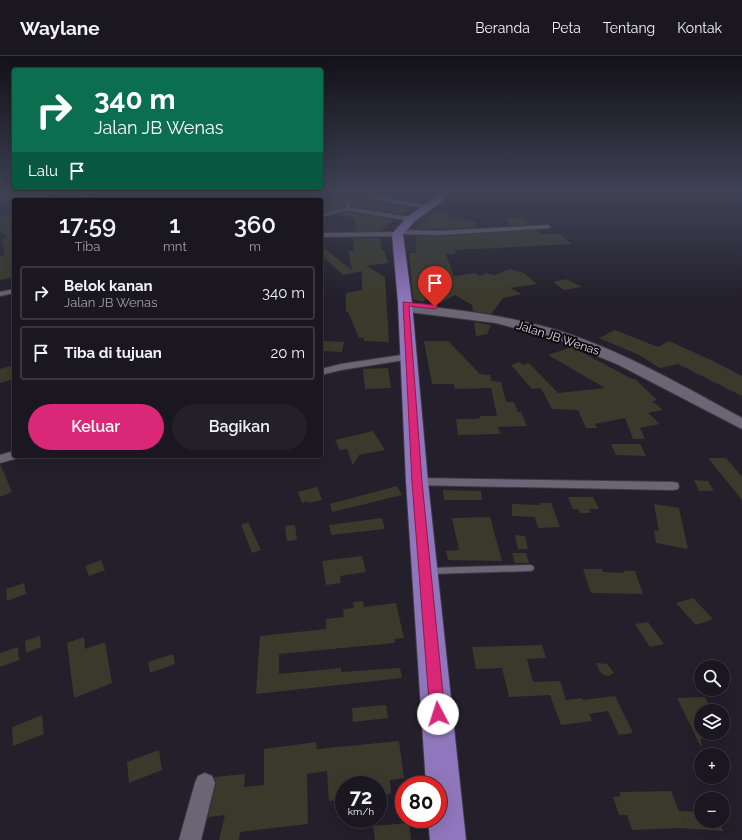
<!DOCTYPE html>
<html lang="id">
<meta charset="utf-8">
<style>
:root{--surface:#1a1720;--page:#232029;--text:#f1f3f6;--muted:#9f9fa5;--line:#38363e;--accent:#db2777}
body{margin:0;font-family:Raleway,sans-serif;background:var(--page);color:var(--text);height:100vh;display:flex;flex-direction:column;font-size:15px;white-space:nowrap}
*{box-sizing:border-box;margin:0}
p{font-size:13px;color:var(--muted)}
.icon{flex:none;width:22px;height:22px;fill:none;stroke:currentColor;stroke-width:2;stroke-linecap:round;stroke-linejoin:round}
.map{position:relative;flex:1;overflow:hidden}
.side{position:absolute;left:12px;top:142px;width:311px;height:260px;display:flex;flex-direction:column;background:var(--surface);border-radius:4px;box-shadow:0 4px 16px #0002,0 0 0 1px var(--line)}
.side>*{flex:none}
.guide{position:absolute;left:12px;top:12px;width:311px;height:122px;border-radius:4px;box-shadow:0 4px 16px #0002,0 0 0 1px var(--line);background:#0b6e4f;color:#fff;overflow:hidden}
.buttons{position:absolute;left:694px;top:604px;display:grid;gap:8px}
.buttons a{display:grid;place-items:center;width:36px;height:36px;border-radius:50%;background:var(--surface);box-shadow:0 4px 16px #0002,0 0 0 1px var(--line);font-size:20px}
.speed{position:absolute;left:335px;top:720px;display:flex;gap:8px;font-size:20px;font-weight:700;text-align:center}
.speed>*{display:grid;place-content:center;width:52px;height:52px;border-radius:50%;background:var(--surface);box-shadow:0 4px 16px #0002,0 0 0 1px var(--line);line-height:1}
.speed small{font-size:10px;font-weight:400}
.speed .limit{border:6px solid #d22;background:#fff;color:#111}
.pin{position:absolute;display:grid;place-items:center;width:34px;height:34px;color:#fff;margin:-41px -17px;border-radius:50% 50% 50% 0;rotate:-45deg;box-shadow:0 0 4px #0007}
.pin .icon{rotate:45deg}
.me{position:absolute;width:44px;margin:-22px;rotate:355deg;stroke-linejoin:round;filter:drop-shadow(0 0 3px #0008)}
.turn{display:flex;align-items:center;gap:14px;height:84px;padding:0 16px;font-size:18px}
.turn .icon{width:52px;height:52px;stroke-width:2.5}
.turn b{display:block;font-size:28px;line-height:34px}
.then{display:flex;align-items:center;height:38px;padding:0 16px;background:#0003;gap:8px;font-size:15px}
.eta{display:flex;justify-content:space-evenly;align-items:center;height:68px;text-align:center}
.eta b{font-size:24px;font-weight:600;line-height:28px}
.cta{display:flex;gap:8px;margin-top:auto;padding:8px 16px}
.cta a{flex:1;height:46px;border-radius:24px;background:var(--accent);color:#fff;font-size:16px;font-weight:600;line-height:46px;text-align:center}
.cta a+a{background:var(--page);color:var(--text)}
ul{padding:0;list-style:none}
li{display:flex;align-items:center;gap:12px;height:54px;margin:0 8px 6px;padding:0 8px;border:2px solid var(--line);border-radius:4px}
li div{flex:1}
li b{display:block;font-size:15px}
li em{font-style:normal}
header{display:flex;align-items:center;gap:24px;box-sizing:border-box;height:56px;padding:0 20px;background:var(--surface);border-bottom:1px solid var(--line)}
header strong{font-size:19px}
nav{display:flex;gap:22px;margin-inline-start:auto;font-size:14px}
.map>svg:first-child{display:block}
</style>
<header>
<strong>Waylane</strong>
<nav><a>Beranda</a><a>Peta</a><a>Tentang</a><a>Kontak</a></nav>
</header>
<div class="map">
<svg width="742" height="784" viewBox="0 0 742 784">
<rect width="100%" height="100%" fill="#231f2b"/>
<path fill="#2b2537" d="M429 153 449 156 473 165 454 164 448 174 442 177 443 189 433 199 403 198 401 179 413 164Z
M321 166 356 170 349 175 321 177Z"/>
<path fill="#3a3a2c" d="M343 136H350L351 137 378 145V147L413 152 403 158 351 150 352 146 349 144 343 151 327 156 322 155Z
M436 155 449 156 446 159 451 160 447 163 477 166 474 172 415 173Z
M346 156 393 164 381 175H356L355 162 337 158Z
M10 158 14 162V221L0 224V200L5 199 2 183H7L0 173V162Z
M523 161 530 168 510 170 505 164H508L507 162Z
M536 174 540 178H560L572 188 454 194 457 198H446L454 220 475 217 480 220 486 217 494 219 510 213 524 217 537 228 510 232 522 238 503 242 491 258 473 255 472 249 455 239 440 247 427 243 422 246 413 243 409 197H416V180H440Z
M353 182H380L382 194H384L388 207 367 210 385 221 389 286 364 285V282H359L348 256H346V237L362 234V215L343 219 321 199 325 193 352 214 348 195H354Z
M566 223 582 231 564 234 553 226Z
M474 266 491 269 487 278 476 280Z
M615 274 658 291 669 285 711 304 742 320V340L678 308 660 312 639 299 599 282Z
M321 285 344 286 342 296 321 295Z
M424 285H448L480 318 490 319 492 325 501 326 506 346H514L518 356H521L527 370 498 371 501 378 458 379 456 363H473L480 362V360H497L491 332 455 333 454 328H432Z
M572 291 632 323H635L657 344 652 345 663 354 648 357 660 368 640 372 645 383H633L625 362 595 368 597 372H586L578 354 552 353 541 332 532 333 511 309 520 306 523 309 529 307 558 337 605 332 548 299Z
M14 309V323L0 327V313Z
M388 312 391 332 365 333 363 313Z
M373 375 385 394 359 399 353 409 347 393 340 394 335 384Z
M611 388H640L646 400 616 399Z
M708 402H726L742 421V444Z
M0 408 12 436 0 441Z
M694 424 708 425 714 435H699Z
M397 430 402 439 332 456 330 448Z
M317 431 322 444 308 447 307 445 302 447 298 436Z
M443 434 481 435 482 444H444Z
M568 441H593L599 453H589L591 457H580L578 453H573Z
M540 447H551L560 471 538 472 535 461 512 460V448L540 449Z
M654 448 679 452 688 493 656 487 654 474 659 475Z
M490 461 502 505 448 504 446 495 459 494 452 462Z
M382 462 385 473 331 479 329 469Z
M248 466 261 494 252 497 241 469Z
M295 469 297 484 287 485 285 470Z
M515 479 525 480 528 493H518Z
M512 497H526L529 507H515Z
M362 500 366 516 340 520 341 527 326 529 322 505Z
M101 504 105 514 89 520 85 510Z
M583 513H602L603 516 624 517 623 515H635L643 538 591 537Z
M24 527 26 538 7 545 6 533Z
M693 542 713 563 696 569 676 547Z
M363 545 364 551 396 547 404 582 394 583 395 587 279 598V618L341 612V616L400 612 402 622 256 638 260 580 326 573V563L344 561 343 553 354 552 353 546Z
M648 566 664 588 650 591 635 568Z
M40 580 41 591 26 597 25 585Z
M84 581 85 593 105 586 112 627 74 642 67 587Z
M542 589 546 602 527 603 533 626 560 625 566 644 582 642 583 644 615 640 633 677 619 679 608 655 589 658 592 665 561 669 550 639 509 641 502 612 476 613 472 591Z
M18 591 19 604 0 611V597Z
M173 598 175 608 150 617 148 606Z
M596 607 607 608 614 617 608 620 604 619 600 616Z
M705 641 712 655H701V691L677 642Z
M386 649 388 662 353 666 352 652Z
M42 659 44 678 13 690 12 671Z
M399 685 404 722 390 724 391 738 378 740V729H344V743L329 745 327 715 307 718 308 768 240 776 239 784H219L225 759 208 761 216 727 214 721 245 718 244 731 264 729V693L316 686 317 693Z
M159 694 162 714 129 727 127 706Z
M671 735 679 755 701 756V765H719L723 775 680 772 632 774 627 759H619L613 741 621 740 619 736Z
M409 767 411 784H375L373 770Z"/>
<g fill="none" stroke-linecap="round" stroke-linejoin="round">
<defs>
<path id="service" d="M349 145 351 146 347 154 321 161V159L345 152Z
M530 509 533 510 534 512 533 514 530 515 430 518 427 517 426 515 427 513 430 512Z"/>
<path id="minor" d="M54 136H66L34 142 0 143V139Z
M79 136H84L93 144H87Z
M351 136H359L432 151 429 153 387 146Z
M346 151 411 161 414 163 411 165 344 154 343 153Z
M548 169 550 170V172L440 179 400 178 397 180 321 181V177L395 176 398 174 440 175Z
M14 233V237L0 240V236Z
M408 298 411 299 413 301 411 303 341 314 321 319V313L341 308Z
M14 395V400H19L18 402 0 407V399Z
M417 422 673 426 678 427 679 430 678 433 673 434 412 429 411 426 412 423Z
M205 717 212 720 215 727 201 784H179L195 727 198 720Z"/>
<path id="secondary" d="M405 248C459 254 514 260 566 277 628 298 685 331 742 362V373L619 309 557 283 496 267 401 255 399 252 401 249Z"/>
<path id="trunk" d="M443 136H454L415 165 403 178 412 247 428 426 466 784H430L428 763H438V729H426L406 426 398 247 392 178 407 161Z"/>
</defs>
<use href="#service" stroke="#3e3b45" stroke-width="2"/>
<use href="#minor" stroke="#3e3b45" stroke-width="2"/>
<use href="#secondary" stroke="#3e3b45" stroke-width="2"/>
<use href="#trunk" stroke="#3e3b45" stroke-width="2"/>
<use href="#service" fill="#6b6675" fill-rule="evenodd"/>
<use href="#minor" fill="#6b6675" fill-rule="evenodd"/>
<use href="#secondary" fill="#6b6675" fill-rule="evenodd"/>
<use href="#trunk" fill="#9076bc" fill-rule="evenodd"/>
</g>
<linearGradient id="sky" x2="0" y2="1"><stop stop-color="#131118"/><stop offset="0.56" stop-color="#3f4255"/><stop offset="1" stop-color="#3f4255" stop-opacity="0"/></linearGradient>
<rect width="742" height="245" fill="url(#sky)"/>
<path fill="#db2777" stroke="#8e194d" d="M403 246 435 249 438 251 435 253 409 250 422 426 445 658 443 662 438 664 432 662 430 658 412 426Z"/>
<g text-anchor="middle" stroke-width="4" stroke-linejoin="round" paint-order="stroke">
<g font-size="12" fill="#dcd9e2" stroke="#0c0a0f">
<text transform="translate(558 282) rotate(18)" y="4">Jalan JB Wenas</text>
</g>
</g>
</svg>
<div class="buttons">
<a><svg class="icon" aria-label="search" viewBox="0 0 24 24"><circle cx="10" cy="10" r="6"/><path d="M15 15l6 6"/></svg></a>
<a><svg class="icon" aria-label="layers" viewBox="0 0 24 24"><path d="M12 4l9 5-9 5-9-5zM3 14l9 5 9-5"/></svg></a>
<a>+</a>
<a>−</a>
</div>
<div class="speed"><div>72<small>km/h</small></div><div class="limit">80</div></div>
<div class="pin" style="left:435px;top:251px;background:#d93025"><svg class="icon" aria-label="arrive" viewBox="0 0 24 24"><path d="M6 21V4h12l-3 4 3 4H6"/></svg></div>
<svg class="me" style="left:438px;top:658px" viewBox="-20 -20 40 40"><circle r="19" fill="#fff"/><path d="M0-13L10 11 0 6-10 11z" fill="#db2777"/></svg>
<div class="guide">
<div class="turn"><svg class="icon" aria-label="right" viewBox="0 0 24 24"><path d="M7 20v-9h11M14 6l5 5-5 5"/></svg><div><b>340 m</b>Jalan JB Wenas</div></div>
<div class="then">Lalu<svg class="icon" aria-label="arrive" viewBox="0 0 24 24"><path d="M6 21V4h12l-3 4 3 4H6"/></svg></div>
</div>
<section class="side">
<div class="eta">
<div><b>17:59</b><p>Tiba</p></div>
<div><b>1</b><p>mnt</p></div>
<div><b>360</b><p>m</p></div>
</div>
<ul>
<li><svg class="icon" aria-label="right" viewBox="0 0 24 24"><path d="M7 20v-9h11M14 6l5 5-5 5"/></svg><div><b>Belok kanan</b><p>Jalan JB Wenas</p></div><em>340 m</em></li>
<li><svg class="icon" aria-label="arrive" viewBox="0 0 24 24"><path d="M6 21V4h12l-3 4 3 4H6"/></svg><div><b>Tiba di tujuan</b></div><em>20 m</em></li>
</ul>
<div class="cta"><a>Keluar</a><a>Bagikan</a></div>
</section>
</div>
